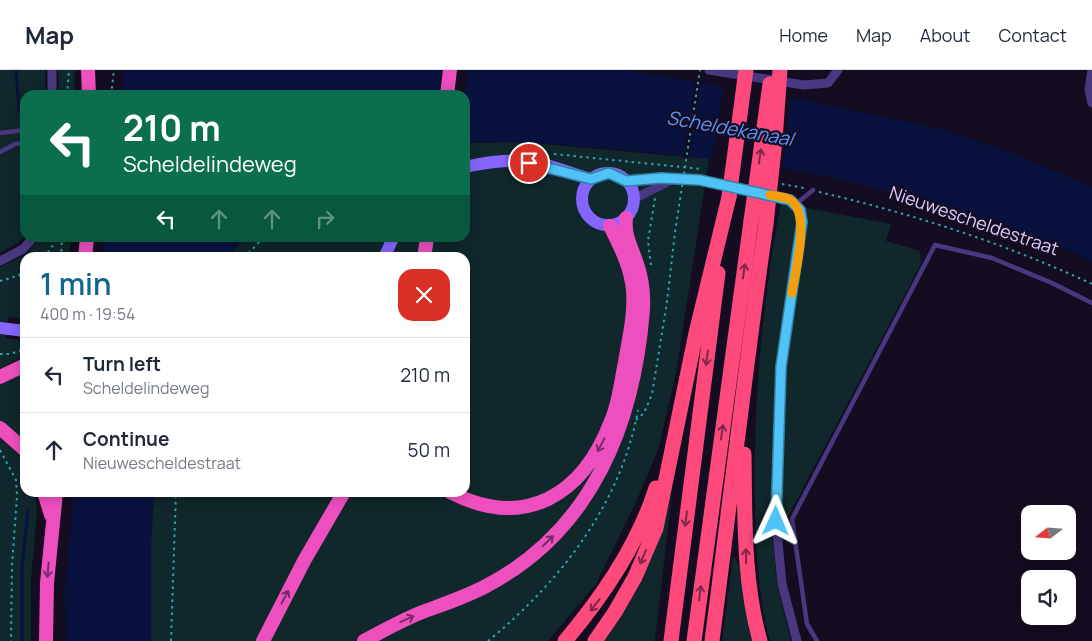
<!DOCTYPE html>
<meta charset="utf-8">
<style>
:root{--surface:#fff;--page:#f6f6f7;--text:#1f2937;--muted:#747a83;--line:#e0e1e3;--accent:#12658d}
body{margin:0;font-family:Manrope,sans-serif;background:var(--page);color:var(--text);height:100vh;display:flex;flex-direction:column;font-size:19px;white-space:nowrap}
*{box-sizing:border-box;margin:0}
p{font-size:16px;color:var(--muted)}
.icon{flex:none;width:28px;height:28px;fill:none;stroke:currentColor;stroke-width:2;stroke-linecap:round;stroke-linejoin:round}
.map{position:relative;flex:1;overflow:hidden}
.sheet{position:absolute;left:20px;top:182px;width:450px;height:245px;display:flex;flex-direction:column;background:var(--surface);border-radius:15px;box-shadow:0 2px 12px #0003}
.sheet>*{flex:none}
.banner{position:absolute;left:20px;top:20px;width:450px;height:152px;border-radius:15px;box-shadow:0 2px 12px #0003;background:#0b6e4f;color:#fff;overflow:hidden}
.needle{width:32px;rotate:253deg}
.tools{position:absolute;left:1021px;top:435px;display:grid;gap:10px}
.tools a{display:grid;place-items:center;width:55px;height:55px;border-radius:10px;background:var(--surface);box-shadow:0 2px 12px #0003;font-size:25px}
.pin{position:absolute;display:grid;place-items:center;width:42px;height:42px;color:#fff;margin:-21px;border:2px solid #fff;border-radius:50%;box-shadow:0 1px 5px #0007}
.me{position:absolute;width:55px;margin:-28px;rotate:1deg;stroke-linejoin:round;filter:drop-shadow(0 0 4px #0008)}
.turn{display:flex;align-items:center;gap:18px;height:105px;padding:0 20px;font-size:22px}
.turn .icon{width:65px;height:65px;stroke-width:2.5}
.turn b{display:block;font-size:35px;line-height:42px}
.lanes{display:flex;align-items:center;height:48px;padding:0 20px;background:#0003;justify-content:center;gap:25px;direction:ltr}
.lanes .off{opacity:.35}
.round{display:grid;place-items:center;flex:none;width:52px;height:52px;border-radius:15px;background:var(--page)}
.summary{display:flex;align-items:center;justify-content:space-between;height:85px;padding:0 20px}
h1{font-size:30px;font-weight:600;line-height:38px;color:var(--accent)}
ul{padding:0;list-style:none}
li{display:flex;align-items:center;gap:15px;height:75px;padding:0 20px;border-top:1px solid var(--line)}
li div{flex:1}
li b{display:block;font-size:19px}
li em{font-style:normal}
header{display:flex;align-items:center;gap:30px;box-sizing:border-box;height:70px;padding:0 25px;background:var(--surface);border-bottom:1px solid var(--line)}
header strong{font-size:24px}
nav{display:flex;gap:28px;margin-inline-start:auto;font-size:18px}
.map>svg:first-child{display:block}
</style>
<header>
<strong>Map</strong>
<nav><a>Home</a><a>Map</a><a>About</a><a>Contact</a></nav>
</header>
<div class="map">
<svg width="1092" height="571" viewBox="0 0 1092 571">
<rect width="100%" height="100%" fill="#140d21"/>
<path fill="#10272b" d="M0 0H45V25H25V165L18 173 0 183Z
M58 0H75L74 25H59Z
M521 72 709 89 676 303 659 377 637 430 596 514 548 571H151V474L154 423 465 422V188L226 187 246 168H465V73Z
M781 133 891 154 886 171 920 181 921 194 788 447 771 451 777 515 791 571H770C758 526 756 481 755 435 753 333 762 233 781 133Z
M40 168H71L69 187 25 188V249L8 247 7 253 0 252V197L27 184Z
M0 264 6 265 5 268 25 271V285L0 299Z
M25 303V372L0 352V315Z
M0 369C25 386 25 394 25 422L35 423 37 441 31 509V571H0Z
M672 421 655 571H604C637 523 659 478 672 421Z
M733 486 741 497 754 571H722Z"/>
<path fill="#09123e" d="M124 0H626L788 27 937 58 1002 79 1092 117V192C1043 165 986 149 932 134 886 121 840 108 792 100 738 92 683 86 627 80 573 75 519 70 465 73V25H122Z
M105 168H246L226 187H102Z
M74 423H154L151 474V571H66L65 520Z"/>
<path fill="#140d21" d="M442 0H468L464 25H438Z
M695 10 701 11 689 89 683 88Z
M724 15 792 25 782 102 711 91Z"/>
<g fill="none" stroke-linecap="round" stroke-linejoin="round">
<path stroke="#09123e" stroke-width="3" d="M16 0 19 41
M22 571V496L28 441"/>
<path stroke="#2ea1b2" stroke-width="2" stroke-dasharray="2.5 4" stroke-linecap="butt" d="M67 25 69 0
M111 25 114 0
M554 84 701 99
M782 114 804 118
M819 122C913 144 1004 173 1092 214
M44 188 58 168
M61 188 62 168
M244 188 263 168
M651 195 648 171 655 128
M19 206 25 205
M0 211 17 206 25 201
M0 284H10L25 279
M636 350 644 343 652 324 667 232 675 162
M0 380 16 410 17 426 12 495 11 571
M171 571 176 422
M488 571C560 512 621 434 638 340"/>
<path stroke="#493880" stroke-width="4.5" d="M0 63 25 60
M0 82 15 74 25 73
M795 135 813 120
M817 571 807 554 792 449 935 175 992 188 1052 213 1092 233"/>
<path stroke="#493880" stroke-width="9" d="M52 0V25
M709 0 804 15 828 13 838 0
M1092 0 1089 20 1092 33
M626 111 661 109H700L790 129 800 140 802 152 781 297 776 451 782 514 797 571
M634 129 671 110
M0 191 23 179 33 168"/>
<path stroke="#8665fe" stroke-width="12" d="M465 97C491 91 516 88 543 94 559 98 575 105 591 109
M582 129a26 26 0 1 1 52 0a26 26 0 1 1-52 0Z
M384 188 393 168
M0 258 25 261"/>
<path stroke="#ee4fbe" stroke-width="14" d="M88 0 89 25
M447 25 450 0
M85 188 87 168
M424 188 427 168
M0 307 25 295
M0 358 25 380
M44 422 51 445
M450 422C525 461 583 425 611 351 619 333 621 311 625 292 629 268 635 244 633 220 631 197 620 176 610 156
M46 571 47 513 56 422
M263 571 304 491 344 422
M364 571C384 560 404 549 425 541 447 533 468 526 488 515 593 459 634 353 643 240 644 223 642 207 636 191 631 176 624 165 626 148"/>
<path stroke="#fe497d" stroke-width="15" d="M744 384C745 447 743 510 760 571
M565 571C603 526 638 475 656 418
M595 571 615 542 635 507 656 458 696 263 729 127
M671 571 718 203
M694 571 751 151
M712 571C730 432 746 293 766 154"/>
<path stroke="#2ea1b2" stroke-width="2" stroke-dasharray="2.5 4" stroke-linecap="butt" d="M675 162 700 0"/>
<path stroke="#fe497d" stroke-width="15" d="M729 127 746 0
M751 151 770 14
M766 154 775 70 780 0"/>
</g>
<defs><path id="oneway-shaft" d="M-6 0H5M1.5-3L5.5 0L1.5 3" fill="none" stroke-width="1.6" stroke-linecap="round" stroke-linejoin="round" transform="scale(1.25)"/></defs>
<g stroke="#7d284a">
<use href="#oneway-shaft" transform="translate(760 86) rotate(-82)"/>
<use href="#oneway-shaft" transform="translate(744 201) rotate(-82)"/>
<use href="#oneway-shaft" transform="translate(707 288) rotate(97)"/>
<use href="#oneway-shaft" transform="translate(722 362) rotate(-82)"/>
<use href="#oneway-shaft" transform="translate(686 449) rotate(97)"/>
<use href="#oneway-shaft" transform="translate(746 486) rotate(-91)"/>
<use href="#oneway-shaft" transform="translate(643 487) rotate(113)"/>
<use href="#oneway-shaft" transform="translate(700 523) rotate(-83)"/>
<use href="#oneway-shaft" transform="translate(595 535) rotate(128)"/>
</g>
<g stroke="#762b68">
<use href="#oneway-shaft" transform="translate(601 375) rotate(118)"/>
<use href="#oneway-shaft" transform="translate(548 471) rotate(-44)"/>
<use href="#oneway-shaft" transform="translate(48 500) rotate(95)"/>
<use href="#oneway-shaft" transform="translate(285 527) rotate(-62)"/>
<use href="#oneway-shaft" transform="translate(407 549) rotate(-24)"/>
</g>
<g fill="none" stroke-linecap="round" stroke-linejoin="round">
<defs>
<path id="route" d="M529 93 591 109 609 103 626 111 661 108 700 110 790 130 800 140 802 152 781 297 776 451"/>
</defs>
<use href="#route" stroke="#337fa1" stroke-width="12"/>
<use href="#route" stroke="#4fc3f7" stroke-width="9"/>
<path stroke="#f59e0b" stroke-width="9" d="M770 125C776 126 784 127 789 129 812 141 795 202 792 223"/>
</g>
<g text-anchor="middle" stroke-width="4.5" stroke-linejoin="round" paint-order="stroke">
<g font-size="18" fill="#dccdff" stroke="#140d21">
<text transform="translate(974 151) rotate(19)" y="6">Nieuwescheldestraat</text>
</g>
<g font-size="19" font-style="italic" fill="#5c94fe" stroke="#140d21">
<text transform="translate(730 58) rotate(10)" y="7">Scheldekanaal</text>
</g>
</g>
</svg>
<div class="tools">
<a><svg class="needle" viewBox="-14 -14 28 28"><path d="M0-13l5 13h-10z" fill="#e53935"/><path d="M0 13l5-13h-10z" fill="#747a83"/></svg></a>
<a><svg class="icon" aria-label="sound" viewBox="0 0 24 24"><path d="M4 9h4l5-4v14l-5-4H4zM17 9q2 3 0 6"/></svg></a>
</div>
<div class="pin" style="left:529px;top:93px;background:#d93025"><svg class="icon" aria-label="arrive" viewBox="0 0 24 24"><path d="M6 21V4h12l-3 4 3 4H6"/></svg></div>
<svg class="me" style="left:776px;top:451px" viewBox="-20 -20 40 40"><path d="M0-17L14 15 0 8-14 15z" fill="#4fc3f7" stroke="#fff" stroke-width="4"/></svg>
<div class="banner">
<div class="turn"><svg class="icon" aria-label="left" viewBox="0 0 24 24"><path d="M17 20v-9H6M10 6l-5 5 5 5"/></svg><div><b>210 m</b>Scheldelindeweg</div></div>
<div class="lanes"><svg class="icon" aria-label="left" viewBox="0 0 24 24"><path d="M17 20v-9H6M10 6l-5 5 5 5"/></svg><svg class="icon off" aria-label="ahead" viewBox="0 0 24 24"><path d="M12 20V5M6 11l6-6 6 6"/></svg><svg class="icon off" aria-label="ahead" viewBox="0 0 24 24"><path d="M12 20V5M6 11l6-6 6 6"/></svg><svg class="icon off" aria-label="right" viewBox="0 0 24 24"><path d="M7 20v-9h11M14 6l5 5-5 5"/></svg></div>
</div>
<section class="sheet">
<div class="summary"><div><h1>1 min</h1><p>400 m · 19:54</p></div><a class="round" style="background:#d93025;color:#fff"><svg class="icon" aria-label="close" viewBox="0 0 24 24"><path d="M6 6l12 12M18 6L6 18"/></svg></a></div>
<ul>
<li><svg class="icon" aria-label="left" viewBox="0 0 24 24"><path d="M17 20v-9H6M10 6l-5 5 5 5"/></svg><div><b>Turn left</b><p>Scheldelindeweg</p></div><em>210 m</em></li>
<li><svg class="icon" aria-label="ahead" viewBox="0 0 24 24"><path d="M12 20V5M6 11l6-6 6 6"/></svg><div><b>Continue</b><p>Nieuwescheldestraat</p></div><em>50 m</em></li>
</ul>
</section>
</div>
